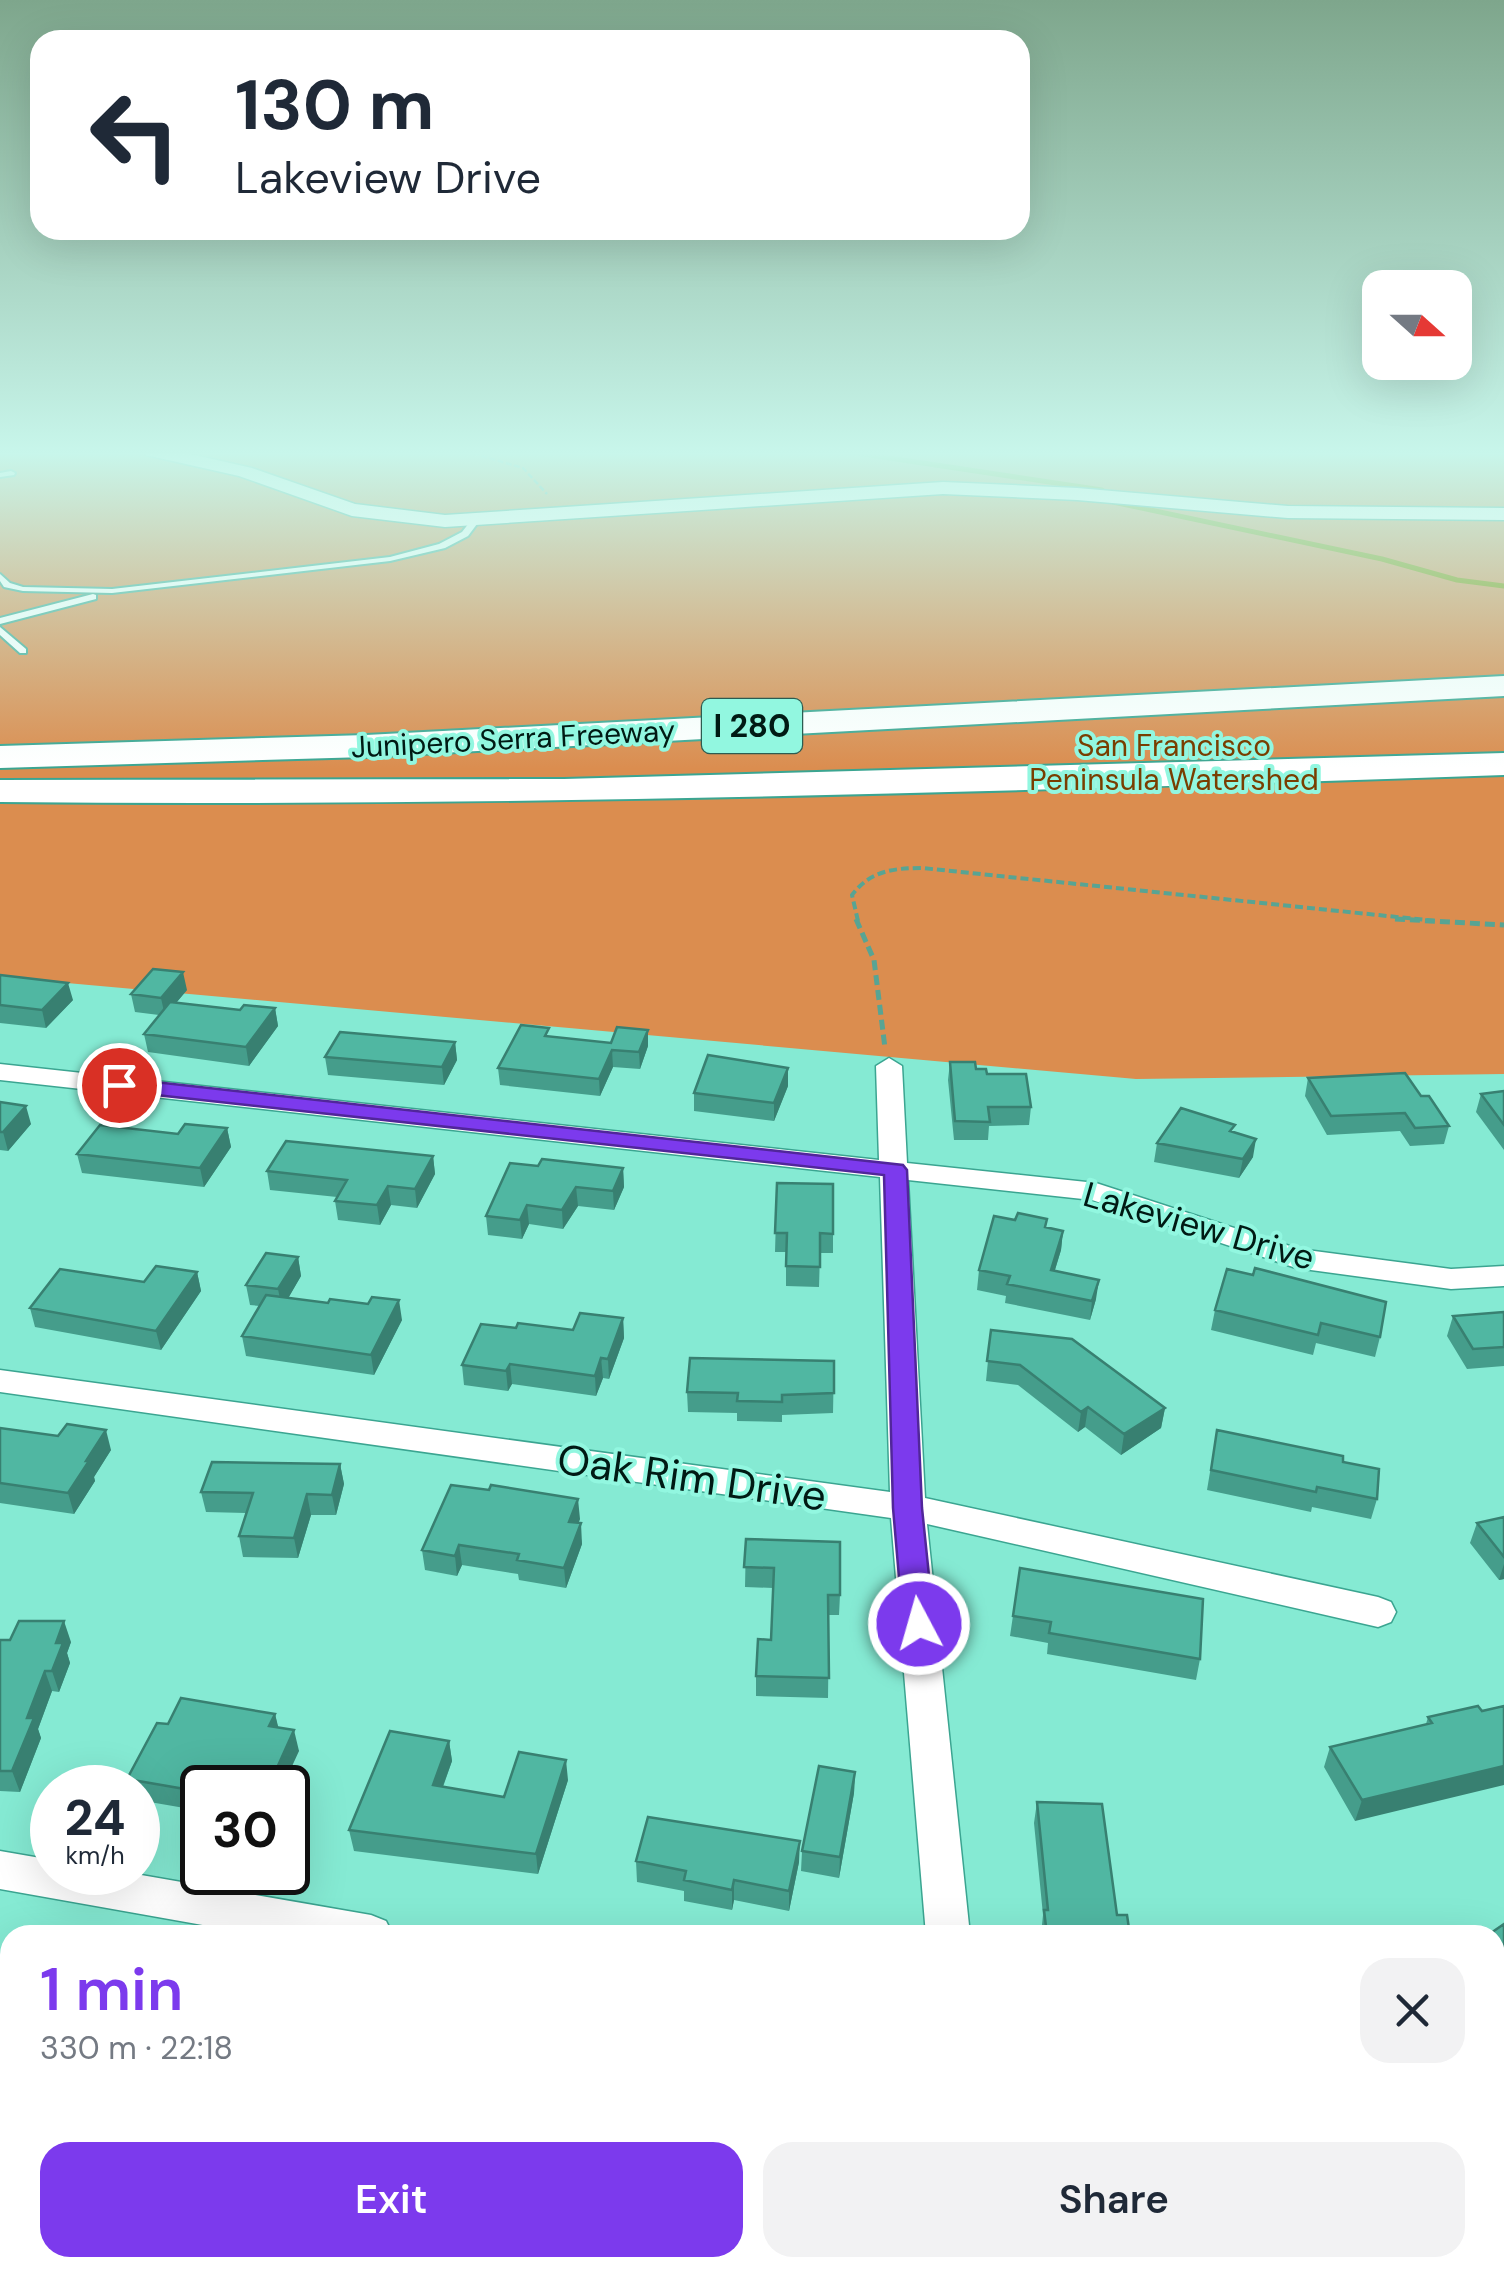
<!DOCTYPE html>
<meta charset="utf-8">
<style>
:root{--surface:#fff;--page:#f2f2f3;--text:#1f2937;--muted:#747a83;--accent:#7c3aed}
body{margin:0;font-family:"DM Sans",sans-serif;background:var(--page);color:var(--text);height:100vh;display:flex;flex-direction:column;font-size:38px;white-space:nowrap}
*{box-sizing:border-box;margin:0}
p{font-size:32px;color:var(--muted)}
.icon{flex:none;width:55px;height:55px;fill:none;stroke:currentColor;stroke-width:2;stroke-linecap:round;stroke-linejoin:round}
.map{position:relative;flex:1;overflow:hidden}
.details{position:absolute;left:0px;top:1925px;width:1505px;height:352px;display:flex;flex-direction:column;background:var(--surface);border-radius:30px 30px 0 0;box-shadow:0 10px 40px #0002}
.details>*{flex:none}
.guide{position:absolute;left:30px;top:30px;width:1000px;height:210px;border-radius:30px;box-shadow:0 10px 40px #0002;background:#fff;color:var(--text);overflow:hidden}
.needle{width:65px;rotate:111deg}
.tools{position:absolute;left:1362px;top:270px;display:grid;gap:20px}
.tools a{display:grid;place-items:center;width:110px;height:110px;border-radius:20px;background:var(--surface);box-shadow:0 10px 40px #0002;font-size:50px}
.speed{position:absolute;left:30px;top:1765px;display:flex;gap:20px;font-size:50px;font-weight:700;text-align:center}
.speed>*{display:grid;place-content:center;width:130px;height:130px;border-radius:50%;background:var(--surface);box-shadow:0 10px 40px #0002;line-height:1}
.speed small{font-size:25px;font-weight:400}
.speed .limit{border:5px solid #111;border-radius:15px;background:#fff;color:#111}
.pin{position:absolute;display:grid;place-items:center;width:85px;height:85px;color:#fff;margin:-42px;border:5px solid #fff;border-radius:50%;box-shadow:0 2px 10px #0007}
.me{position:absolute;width:110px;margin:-55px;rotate:354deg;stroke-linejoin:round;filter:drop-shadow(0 0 8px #0008)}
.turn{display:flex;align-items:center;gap:35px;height:210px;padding:0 40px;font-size:45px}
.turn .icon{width:130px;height:130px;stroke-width:2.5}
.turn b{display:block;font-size:70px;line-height:85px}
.round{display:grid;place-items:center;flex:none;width:105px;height:105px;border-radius:30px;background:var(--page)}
.head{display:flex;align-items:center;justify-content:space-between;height:170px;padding:0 40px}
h1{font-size:60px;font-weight:600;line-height:75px;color:var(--accent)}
.action{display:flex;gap:20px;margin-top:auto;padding:20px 40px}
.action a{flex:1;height:115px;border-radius:30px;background:var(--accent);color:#fff;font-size:40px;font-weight:600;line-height:115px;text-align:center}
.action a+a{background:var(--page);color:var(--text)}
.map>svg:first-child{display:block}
</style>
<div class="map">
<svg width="1504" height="2276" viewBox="0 0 1504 2276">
<rect width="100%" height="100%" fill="#85ead3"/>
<path fill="#db8d4f" d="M0 451H1504V1074L1136 1079 0 977Z"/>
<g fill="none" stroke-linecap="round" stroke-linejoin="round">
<path stroke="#7f9001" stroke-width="5" d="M843 451 1102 490
M1113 502 1382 559 1457 580 1504 586"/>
<defs>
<path id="lane" d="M11 471 15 473 14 475 0 477V473Z
M473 518 480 520 468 536 445 548 390 561 112 593 23 591 4 587 0 581V574L10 583 23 587 112 589 390 557 439 544 462 532Z
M93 594 96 595V599L0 624V618Z
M0 627 26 649V653H20L0 635Z"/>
<path id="street" d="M889 1058 902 1066 907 1163 1096 1183 1299 1249 1451 1269 1504 1266V1286L1451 1289 1296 1268 1092 1200 908 1180 925 1498 1378 1597 1391 1602 1396 1612 1391 1622 1378 1627 927 1524 970 1935H926L891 1518 0 1392V1370L890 1492 880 1177 0 1080V1064L879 1160 876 1066Z
M0 1851 52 1860V1872H124L371 1915 386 1921 393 1935H259L0 1889Z
M984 2268H1034L1036 2276H986Z"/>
<path id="secondary" d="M144 451H177L252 468 355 504 445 515 943 482 1077 488 1288 506 1504 508V520L1288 518 1077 500 943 494 445 527 352 516 239 476 146 455Z"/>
<path id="highway" d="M1504 676V696L366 757 0 768V746L366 735Z
M1504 753V775C1003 792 502 807 0 802V780L564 779Z"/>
</defs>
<use href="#lane" stroke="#3ba591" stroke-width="4"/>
<use href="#street" stroke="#3ba591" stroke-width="3"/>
<use href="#secondary" stroke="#3ba591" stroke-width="3"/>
<use href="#highway" stroke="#3ba591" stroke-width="4"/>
<path stroke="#58a493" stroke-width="2.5" stroke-dasharray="6 2.5" stroke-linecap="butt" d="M465 451 523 468 547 494"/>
<path stroke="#58a493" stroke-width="4" stroke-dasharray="8 4" stroke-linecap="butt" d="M858 921 852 895C870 871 893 868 922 868L1436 921"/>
<path stroke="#58a493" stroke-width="5" stroke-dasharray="10 5" stroke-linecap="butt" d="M856 919 874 960 885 1048
M1395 919 1504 925"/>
<use href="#lane" fill="#fff" fill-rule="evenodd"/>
<use href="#street" fill="#fff" fill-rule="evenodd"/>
<use href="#secondary" fill="#fff" fill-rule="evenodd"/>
<use href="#highway" fill="#fff" fill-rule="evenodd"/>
</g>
<path fill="#459d8b" d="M0 975 73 1000 46 1028 0 1023Z
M187 990 176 1003 240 1010 275 1008 278 1026 249 1066 148 1052 144 1034 159 1015 135 1012 131 994Z
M648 1030V1046L640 1069 613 1067 600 1096 500 1085 498 1068 550 1037 611 1043Z
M455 1042 457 1060 444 1085 328 1075 325 1057Z
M950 1062 976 1069 987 1074 1031 1107 1029 1125 989 1126 988 1140H954L948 1080Z
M1308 1078 1421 1096 1449 1126 1444 1144 1410 1146 1400 1131 1327 1135 1305 1096Z
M788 1086 774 1121 694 1111V1093Z
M1504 1091V1150L1476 1112 1481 1094Z
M0 1102 31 1124 8 1151 0 1150Z
M227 1128 231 1147 204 1187 82 1173 77 1154Z
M1233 1132 1253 1157 1239 1178 1154 1162 1157 1143Z
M433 1156 435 1174 417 1208 391 1205 380 1225 338 1220 335 1201 337 1197 270 1190 267 1171Z
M538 1166 623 1168 624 1187 614 1210 578 1206 563 1229 529 1224 522 1239 488 1235 486 1216Z
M777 1183 833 1234V1253H820L819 1287 786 1286V1252H775Z
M1046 1228 1063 1231 1061 1250 1055 1270 1096 1299 1090 1320 1005 1303 1006 1296 977 1290 979 1270Z
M298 1257 301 1276 288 1298 328 1303 402 1320 374 1375 246 1356 242 1336 260 1306 250 1305 246 1285Z
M1227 1269 1380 1337 1375 1357 1316 1343 1313 1355 1211 1330 1215 1310Z
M197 1272 201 1291 161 1350 35 1327 30 1308 144 1282Z
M1504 1312V1366L1467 1369 1447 1336 1453 1316Z
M623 1318 624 1338 609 1379 603 1378 596 1396 512 1384 508 1391 464 1385 462 1365 516 1328 573 1330Z
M991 1330 1165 1408 1161 1428 1121 1455 1085 1427 1078 1432 1018 1385 986 1381Z
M834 1361 833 1413 782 1415V1422L737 1421V1413L688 1412 687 1392Z
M0 1428 111 1450 94 1477 95 1481 74 1514 0 1503Z
M1217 1430 1343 1462 1377 1499 1371 1519 1312 1507 1311 1512 1207 1490Z
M340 1464 344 1484 336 1515H311L298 1558 243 1557 239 1536 246 1513 206 1512 201 1492Z
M1504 1517V1579L1499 1580 1470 1543 1477 1523Z
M580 1519 578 1523 582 1544 566 1588 519 1580 518 1574 462 1565 457 1576 425 1570 422 1550Z
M746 1539 840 1595 839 1615H829L828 1698 756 1696V1676L771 1640 773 1588 745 1587Z
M1020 1568 1200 1659 1196 1680 1047 1654 1048 1643 1010 1636Z
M0 1640 71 1642 67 1653 70 1663 59 1692 52 1691 38 1729 41 1738 20 1792 0 1791Z
M1482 1711 1355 1821 1324 1767 1330 1747 1426 1724 1428 1717Z
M275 1714 278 1728 299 1751 202 1788V1811L138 1800V1788H130L127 1779 168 1724Z
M449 1741 452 1761 443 1787 504 1797 568 1780 538 1874 354 1851 349 1830Z
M855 1772 854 1793 839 1878 801 1871 802 1851Z
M1037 1802 1117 1915 1130 1935H1041L1043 1915 1034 1823Z
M636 1861 799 1862 789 1911 734 1900 732 1910 684 1901V1891L637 1882Z
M1504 1924V2075L1503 2076 1495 2067V1935Z
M10 2003V2066L0 2064V2022Z"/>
<path fill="#388071" d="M183 972 187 990 165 1016 161 998Z
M68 983 73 1000 46 1028 42 1010Z
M275 1008 278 1026 249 1066 246 1047Z
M648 1030V1046L640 1069 639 1052Z
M455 1042 457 1060 444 1085 442 1067Z
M612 1050 613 1067 600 1096 599 1079Z
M788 1068V1086L774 1121V1103Z
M26 1106 31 1124 8 1151 3 1132Z
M227 1128 231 1147 204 1187 200 1168Z
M1256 1139 1253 1157 1239 1178 1243 1159Z
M433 1156 435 1174 417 1208 415 1189Z
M623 1168 624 1187 614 1210 613 1191Z
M388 1186 391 1205 380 1225 377 1205Z
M576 1187 578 1206 563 1229 562 1210Z
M527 1205 529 1224 522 1239 520 1220Z
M1063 1231 1061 1250 1049 1289 1051 1270Z
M298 1257 301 1276 282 1309 278 1289Z
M197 1272 201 1291 161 1350 156 1331Z
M1099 1280 1096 1299 1090 1320 1092 1301Z
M399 1300 402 1320 374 1375 371 1355Z
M623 1318 624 1338 609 1379 608 1359Z
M601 1358 603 1378 596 1396 595 1376Z
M510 1364 512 1384 508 1391 506 1371Z
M1088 1407 1085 1427 1078 1432 1081 1412Z
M1165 1408 1161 1428 1121 1455 1124 1434Z
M106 1430 111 1450 94 1477 95 1481 74 1514 68 1493Z
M340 1464 344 1484 336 1515 332 1495Z
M307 1494 311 1515 298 1558 294 1538Z
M578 1499 580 1519 571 1542 569 1522Z
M581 1523 582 1544 566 1588 564 1568Z
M459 1545 462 1565 457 1576 455 1556Z
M1504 1564V1579L1499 1580Z
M64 1621 71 1642 67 1653 70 1663 59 1692 52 1671 56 1643Z
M45 1671 52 1691 38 1729 41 1738 20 1792 12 1771 27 1718Z
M275 1714 280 1734 269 1726Z
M294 1730 299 1751 282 1788H268Z
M449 1741 452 1761 436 1805 433 1785Z
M566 1760 568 1780 538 1874 536 1854Z
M1504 1766V1785L1355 1821 1362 1800Z
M855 1772 854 1793 839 1878 840 1857Z
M800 1841 799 1862 789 1911V1891Z
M734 1880V1900L732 1910V1890Z"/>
<path fill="#50b7a2" stroke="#388071" stroke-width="2.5" d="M153 969 183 972 161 998 131 994Z
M0 975 68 983 42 1010 0 1005Z
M170 1002 240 1010 244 1005 275 1008 246 1047 144 1034Z
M521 1025 549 1028 545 1036 611 1043 617 1027 648 1030 639 1052 612 1050 599 1079 498 1068Z
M340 1032 455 1042 442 1067 325 1057Z
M708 1055 788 1068 774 1103 694 1093Z
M950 1062H975L976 1069H986L987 1074H1026L1031 1107H988L990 1122 955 1121Z
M1405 1073 1421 1096H1429L1449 1126 1415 1128 1405 1113 1331 1116 1308 1078Z
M1504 1091V1125L1481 1094Z
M0 1102 26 1106 3 1132H0Z
M1181 1108 1235 1125 1230 1131 1256 1139 1243 1159 1157 1143Z
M185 1124 227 1128 200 1168 77 1154 100 1125 178 1134Z
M286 1141 433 1156 415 1189 388 1186 377 1205 335 1201 347 1180 267 1171Z
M542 1159 623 1168 613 1191 576 1187 562 1210 527 1205 520 1220 486 1216 510 1163 538 1166Z
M777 1183 833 1184V1234L820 1233V1267L786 1266 787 1233H775Z
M1018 1213 1047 1219 1045 1227 1063 1231 1051 1270 1099 1280 1092 1301 1007 1284 1010 1276 979 1270 994 1216 1015 1220Z
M266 1253 298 1257 278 1289 246 1285Z
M156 1266 197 1272 156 1331 30 1308 60 1269 144 1282Z
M1255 1268 1386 1302 1380 1337 1321 1323 1318 1335 1215 1310 1227 1269 1253 1275Z
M266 1295 328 1303 330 1299 368 1304 372 1297 399 1300 371 1355 242 1336Z
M1504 1312V1347L1473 1349 1453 1316Z
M580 1313 623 1318 608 1359 601 1358 595 1376 510 1364 506 1371 462 1365 481 1324 516 1328 518 1323 573 1330Z
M991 1330 1072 1339 1165 1408 1124 1434 1088 1407 1081 1412 1020 1365 987 1361Z
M690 1358 834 1361V1393L782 1395V1402L737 1401 738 1393 687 1392Z
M67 1424 106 1430 86 1461H89L68 1493 0 1483V1428L58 1436Z
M1217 1430 1343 1456V1462L1379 1469 1377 1499 1317 1487 1316 1492 1211 1470Z
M212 1462 340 1464 332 1495 307 1494 294 1538 239 1536 253 1493 201 1492Z
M451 1485 489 1490 491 1485 578 1499 569 1522 581 1523 564 1568 517 1560 519 1554 459 1545 455 1556 422 1550Z
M1504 1517V1557L1477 1523Z
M746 1539 840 1542V1595H828L829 1678 756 1676 758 1639 771 1640 774 1568 744 1567Z
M1020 1568 1203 1599 1200 1659 1049 1633 1051 1622 1013 1616Z
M19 1621H64L56 1643H63L52 1671H45L27 1718H34L12 1771H0V1640H10Z
M181 1698 275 1714 269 1726 294 1730 268 1788H202V1792L127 1779 157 1723 168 1724Z
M1478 1706 1482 1711 1504 1706V1766L1362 1800 1330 1747 1432 1723 1428 1717Z
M390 1731 449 1741 433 1785 504 1797 519 1752 566 1760 536 1854 349 1830Z
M819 1766 855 1772 840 1857 802 1851Z
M1037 1802 1102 1804 1117 1915H1127L1130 1935H1047L1044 1910H1048Z
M648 1817 800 1841 789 1891 734 1880 732 1890 684 1880 686 1871 636 1861Z
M1504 1924V2047L1502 2045 1495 2050V1935H1488Z
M10 2003V2048L0 2046V2022Z"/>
<linearGradient id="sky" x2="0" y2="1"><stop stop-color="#7ea68c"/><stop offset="0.59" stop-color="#c8f6eb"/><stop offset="1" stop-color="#c8f6eb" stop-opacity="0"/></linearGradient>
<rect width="1504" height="769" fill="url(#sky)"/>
<path fill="#7c3aed" stroke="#51269a" stroke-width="2.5" d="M119 1078 903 1165 907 1170 922 1508 934 1624 930 1633 919 1636 908 1633 903 1624 893 1508 884 1175 111 1090 108 1085Z"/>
<g text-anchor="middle" stroke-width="8" stroke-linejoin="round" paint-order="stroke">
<g font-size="30" fill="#001a14" stroke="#92f7e0">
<text transform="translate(513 739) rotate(-3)" y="10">Junipero Serra Freeway</text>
</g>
<g font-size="30" fill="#793e00" stroke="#92f7e0">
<text x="1174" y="756">San Francisco<tspan x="1174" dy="34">Peninsula Watershed</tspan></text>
</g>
<rect fill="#92f7e0" stroke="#2c5c51" stroke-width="2.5" x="702" y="699" width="100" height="54" rx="8"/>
<g font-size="32" font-weight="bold" fill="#001a14">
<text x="752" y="737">I 280</text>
</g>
<g font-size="35" fill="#001a14" stroke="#92f7e0">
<text transform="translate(1199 1226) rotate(16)" y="12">Lakeview Drive</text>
</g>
<g font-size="42" fill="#001a14" stroke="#92f7e0">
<text transform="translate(692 1477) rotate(8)" y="15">Oak Rim Drive</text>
</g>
</g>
</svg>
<div class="tools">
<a><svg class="needle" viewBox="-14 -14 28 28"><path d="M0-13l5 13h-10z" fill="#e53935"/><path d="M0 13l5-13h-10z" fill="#747a83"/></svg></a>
</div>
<div class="speed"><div>24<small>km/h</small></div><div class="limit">30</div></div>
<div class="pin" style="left:119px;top:1085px;background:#d93025"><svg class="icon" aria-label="arrive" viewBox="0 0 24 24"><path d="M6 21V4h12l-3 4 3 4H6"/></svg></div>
<svg class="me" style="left:919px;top:1624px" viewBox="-20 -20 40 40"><circle r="17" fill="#7c3aed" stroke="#fff" stroke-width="3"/><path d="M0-11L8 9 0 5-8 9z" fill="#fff"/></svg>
<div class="guide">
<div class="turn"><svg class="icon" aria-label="left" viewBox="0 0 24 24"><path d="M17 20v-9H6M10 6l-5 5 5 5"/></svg><div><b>130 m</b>Lakeview Drive</div></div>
</div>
<section class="details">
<div class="head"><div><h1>1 min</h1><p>330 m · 22:18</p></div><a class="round"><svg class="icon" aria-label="close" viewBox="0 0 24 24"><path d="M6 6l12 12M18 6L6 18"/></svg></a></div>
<div class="action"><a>Exit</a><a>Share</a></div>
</section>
</div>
